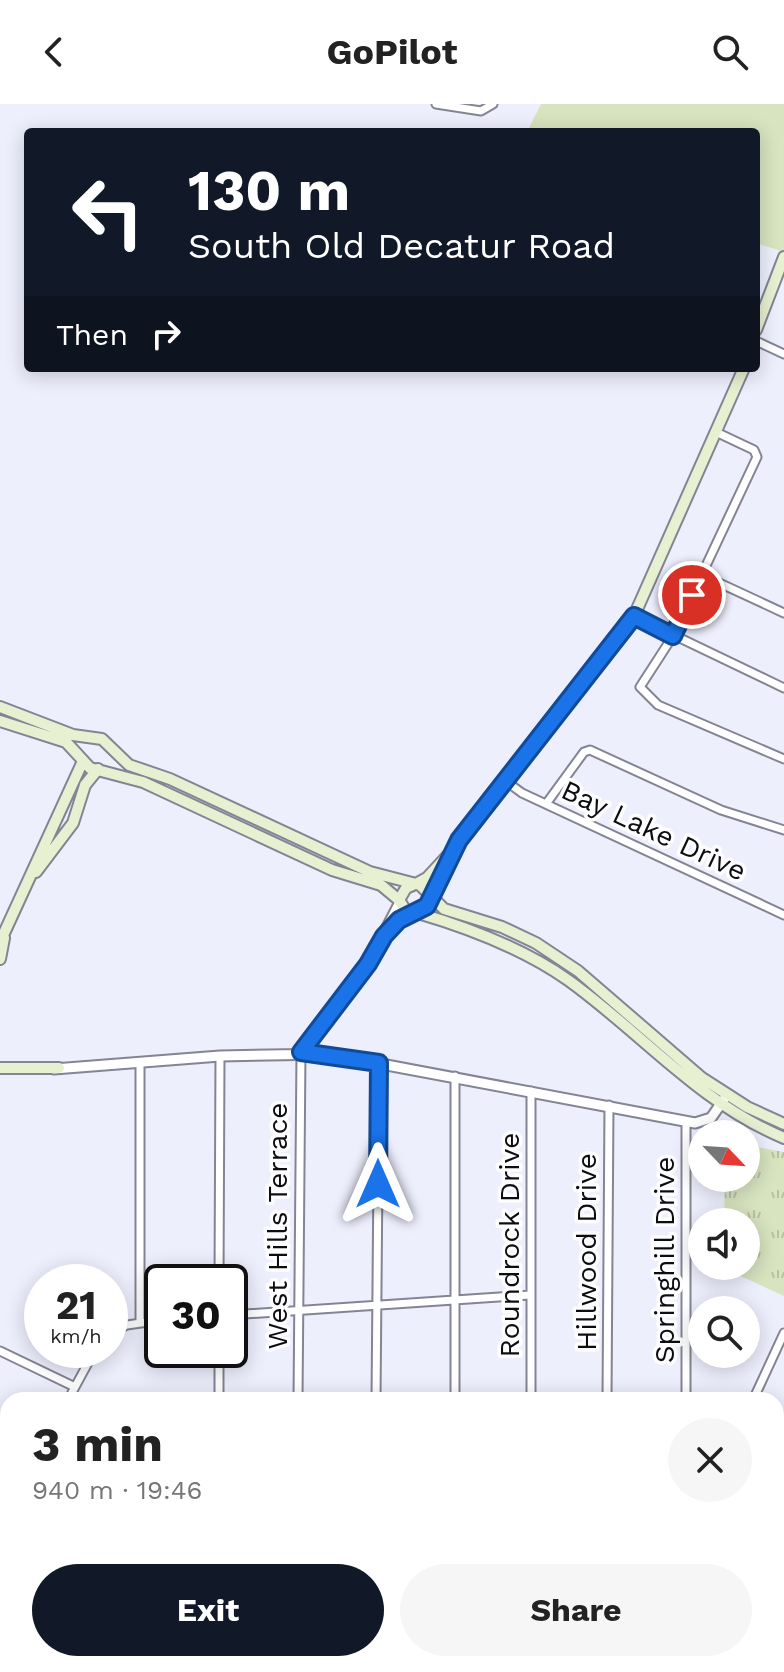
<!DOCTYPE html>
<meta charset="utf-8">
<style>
:root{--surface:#fff;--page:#f6f6f6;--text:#222;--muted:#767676;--accent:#111827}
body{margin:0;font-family:"Work Sans",sans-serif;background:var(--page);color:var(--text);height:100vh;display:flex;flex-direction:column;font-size:30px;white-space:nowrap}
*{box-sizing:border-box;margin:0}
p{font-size:26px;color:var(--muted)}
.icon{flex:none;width:44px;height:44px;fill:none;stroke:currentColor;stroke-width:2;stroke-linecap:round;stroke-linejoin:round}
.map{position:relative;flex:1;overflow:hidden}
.side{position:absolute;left:0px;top:1288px;width:784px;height:280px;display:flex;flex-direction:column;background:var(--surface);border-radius:24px 24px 0 0;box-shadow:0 4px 20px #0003}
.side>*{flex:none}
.banner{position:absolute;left:24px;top:24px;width:736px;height:244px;border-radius:8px;box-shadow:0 4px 20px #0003;background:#111827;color:#fff;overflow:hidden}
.needle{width:52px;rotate:115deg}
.buttons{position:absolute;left:688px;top:1016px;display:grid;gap:16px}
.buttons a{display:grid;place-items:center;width:72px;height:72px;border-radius:50%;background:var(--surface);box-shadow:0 4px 20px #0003;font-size:40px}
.speed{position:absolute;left:24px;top:1160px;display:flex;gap:16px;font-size:40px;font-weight:700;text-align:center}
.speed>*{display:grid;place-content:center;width:104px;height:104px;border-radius:50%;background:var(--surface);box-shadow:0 4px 20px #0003;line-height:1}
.speed small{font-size:20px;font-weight:400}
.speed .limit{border:4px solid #111;border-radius:12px;background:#fff;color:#111}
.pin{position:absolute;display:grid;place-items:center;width:68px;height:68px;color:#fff;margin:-34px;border:4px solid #fff;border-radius:50%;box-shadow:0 2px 8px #0007}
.me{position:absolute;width:88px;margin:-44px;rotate:0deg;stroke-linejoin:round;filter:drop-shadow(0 0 6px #0008)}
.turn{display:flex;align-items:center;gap:28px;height:168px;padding:0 32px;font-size:36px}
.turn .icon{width:104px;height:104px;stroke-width:2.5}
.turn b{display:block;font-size:56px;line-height:68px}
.then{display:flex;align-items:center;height:76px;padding:0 32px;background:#0003;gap:16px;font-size:30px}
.round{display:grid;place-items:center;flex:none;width:84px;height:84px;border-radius:42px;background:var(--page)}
.overview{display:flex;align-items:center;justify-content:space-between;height:136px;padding:0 32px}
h1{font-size:48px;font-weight:700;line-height:60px}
.action{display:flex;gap:16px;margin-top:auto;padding:16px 32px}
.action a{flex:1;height:92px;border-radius:48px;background:var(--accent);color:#fff;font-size:32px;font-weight:700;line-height:92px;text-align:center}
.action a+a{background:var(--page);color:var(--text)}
header{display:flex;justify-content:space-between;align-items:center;height:104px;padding:0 32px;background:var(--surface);font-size:36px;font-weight:700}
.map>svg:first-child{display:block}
</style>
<header><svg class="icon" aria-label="back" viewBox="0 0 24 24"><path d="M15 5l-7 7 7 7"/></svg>GoPilot<svg class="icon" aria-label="search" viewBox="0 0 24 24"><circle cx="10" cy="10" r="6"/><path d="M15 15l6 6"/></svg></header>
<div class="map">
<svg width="784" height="1568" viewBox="0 0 784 1568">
<defs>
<pattern id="grass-tufts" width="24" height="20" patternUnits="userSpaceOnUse" patternTransform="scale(2)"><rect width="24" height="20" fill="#d7e4bf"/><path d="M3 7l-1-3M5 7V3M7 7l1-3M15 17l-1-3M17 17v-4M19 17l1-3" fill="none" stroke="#b7c2a3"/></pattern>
</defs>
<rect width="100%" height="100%" fill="#eeeffd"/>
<path fill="url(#grass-tufts)" d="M746 1041 784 1048V1192L723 1164 746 1162V1118H724L725 1074H746Z"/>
<path fill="#d7e4bf" d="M541 0H784V148L756 139V28H524L529 24Z"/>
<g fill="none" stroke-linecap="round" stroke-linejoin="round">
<defs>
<path id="minor" d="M436 0 481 7 493 0
M756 237 784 250
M718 329 754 346 757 353 673 532 640 583 658 601 784 655
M702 471 784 509
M634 512 784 584
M507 678 522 689 784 811
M546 700 584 648 590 646 721 706 784 726
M531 987V1296
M686 1017V1296
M219 1178 220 952
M230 1211 530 1191
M140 1218V958
M110 1230 127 1221 162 1216
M219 1246V1296
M0 1247 75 1283
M68 1296 95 1246
M166 1296 219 1293
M298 1296 301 948
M376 1296 379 959
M455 1296V972
M607 1296 609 1001
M753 1296 784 1229
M0 1337 8 1340
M776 1373 784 1376
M0 1442 8 1425
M776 1470 784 1474
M0 1509 8 1513
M776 1511 784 1494
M111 1560 129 1568
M201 1568 205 1560
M289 1568 292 1560
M372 1568 376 1560
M458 1568 462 1560
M752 1568 755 1560"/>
<path id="tertiary" d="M387 831 399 816 413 809
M301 948 368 860 400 798
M54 965 220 952 328 950 695 1019 711 1014 727 991"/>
<path id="secondary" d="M756 226 784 153
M0 603 73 631 102 635 129 661 170 675 370 768 420 781 444 805 502 823 536 839 578 867 702 974 747 1003 784 1020
M0 617 66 638 90 664 143 678 332 766 381 781 399 796
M36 768 73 719 85 681 98 665
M416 780 427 774 451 748 634 512 744 264
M413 781 406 784 399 796 406 807 421 808 430 794
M430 793 451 750
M418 809C469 824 524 845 568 876 642 929 698 998 784 1034
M0 838 83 657
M0 855 4 834
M0 964H59"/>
</defs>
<use href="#minor" stroke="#838494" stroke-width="11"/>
<use href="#tertiary" stroke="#838494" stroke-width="13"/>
<use href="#secondary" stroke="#838494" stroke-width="14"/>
<use href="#minor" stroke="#fff" stroke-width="7"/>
<use href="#tertiary" stroke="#fff" stroke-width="9"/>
<use href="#secondary" stroke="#e7f0d1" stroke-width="10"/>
</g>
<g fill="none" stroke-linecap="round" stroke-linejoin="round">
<defs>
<path id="route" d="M378 1080 379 959 301 948 368 860 384 832 399 816 427 802 459 736 634 512 673 532 692 491"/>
</defs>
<use href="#route" stroke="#114b97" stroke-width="20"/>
<use href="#route" stroke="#1a73e8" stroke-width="14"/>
</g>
<g text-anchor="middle" stroke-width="7" stroke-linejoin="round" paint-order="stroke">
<g font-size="28" fill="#0c0d12" stroke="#fdfdfd">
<text transform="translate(654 726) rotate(25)" y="10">Bay Lake Drive</text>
<text transform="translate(277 1122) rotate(-90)" y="10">West Hills Terrace</text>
<text transform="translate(509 1141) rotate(-90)" y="10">Roundrock Drive</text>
<text transform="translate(586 1148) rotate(-90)" y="10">Hillwood Drive</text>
<text transform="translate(664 1156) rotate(-90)" y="10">Springhill Drive</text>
</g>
</g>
</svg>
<div class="buttons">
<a><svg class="needle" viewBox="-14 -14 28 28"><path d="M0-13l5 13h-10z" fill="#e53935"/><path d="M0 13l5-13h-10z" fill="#767676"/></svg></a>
<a><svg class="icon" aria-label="sound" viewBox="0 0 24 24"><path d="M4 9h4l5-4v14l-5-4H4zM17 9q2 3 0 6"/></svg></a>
<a><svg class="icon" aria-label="search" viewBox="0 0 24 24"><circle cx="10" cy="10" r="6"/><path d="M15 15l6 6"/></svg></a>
</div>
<div class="speed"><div>21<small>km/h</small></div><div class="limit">30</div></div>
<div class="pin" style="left:692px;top:491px;background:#d93025"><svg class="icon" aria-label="arrive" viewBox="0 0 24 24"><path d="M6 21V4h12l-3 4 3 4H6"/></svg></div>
<svg class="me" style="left:378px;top:1080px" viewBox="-20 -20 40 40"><path d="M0-17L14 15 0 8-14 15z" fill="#1a73e8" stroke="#fff" stroke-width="4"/></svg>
<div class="banner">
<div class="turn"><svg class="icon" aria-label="left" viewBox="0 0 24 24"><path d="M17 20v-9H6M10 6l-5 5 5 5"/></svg><div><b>130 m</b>South Old Decatur Road</div></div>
<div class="then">Then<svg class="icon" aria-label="right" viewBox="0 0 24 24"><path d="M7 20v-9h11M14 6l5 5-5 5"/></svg></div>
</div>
<section class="side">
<div class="overview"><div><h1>3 min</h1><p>940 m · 19:46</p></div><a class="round"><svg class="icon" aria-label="close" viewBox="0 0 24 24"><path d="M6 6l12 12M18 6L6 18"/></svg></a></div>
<div class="action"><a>Exit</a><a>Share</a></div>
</section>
</div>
